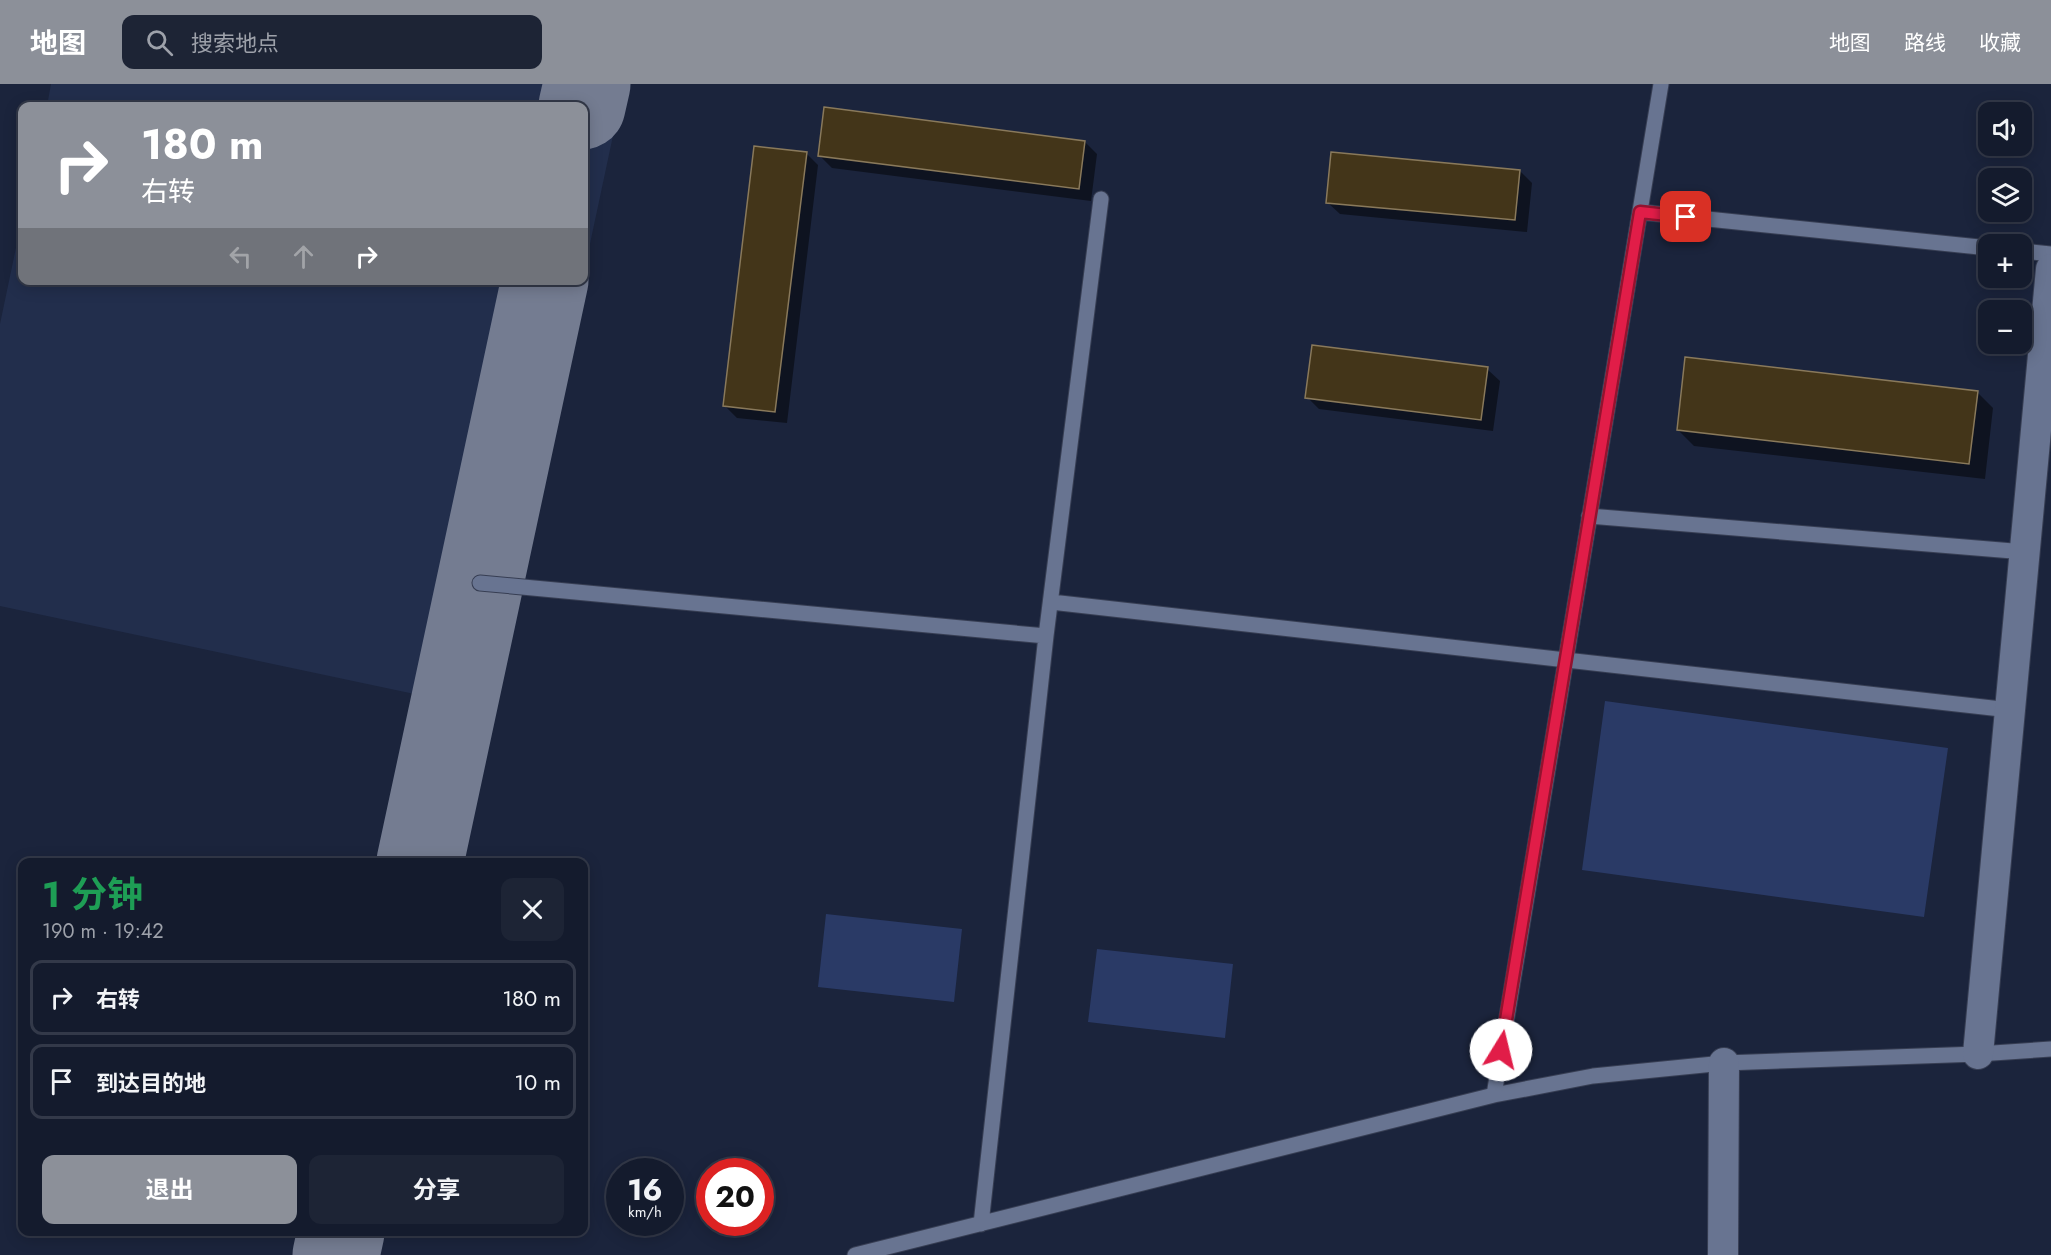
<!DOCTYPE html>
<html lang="zh">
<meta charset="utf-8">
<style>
:root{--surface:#141b2d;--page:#1d2435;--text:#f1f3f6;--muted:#9da1aa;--line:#333949;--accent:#8c9099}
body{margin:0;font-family:Jost,"Noto Sans SC",sans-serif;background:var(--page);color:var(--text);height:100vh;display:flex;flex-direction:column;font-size:22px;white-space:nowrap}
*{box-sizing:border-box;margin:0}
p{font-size:20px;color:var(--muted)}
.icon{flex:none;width:33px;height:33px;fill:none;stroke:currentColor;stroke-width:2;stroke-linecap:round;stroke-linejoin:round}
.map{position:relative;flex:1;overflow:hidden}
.drawer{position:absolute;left:18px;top:774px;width:570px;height:378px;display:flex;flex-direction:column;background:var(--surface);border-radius:12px;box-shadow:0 3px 15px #0003,0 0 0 2px var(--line)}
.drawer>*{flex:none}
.banner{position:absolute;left:18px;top:18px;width:570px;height:183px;border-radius:12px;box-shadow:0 3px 15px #0003,0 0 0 2px var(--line);background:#8c9099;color:#fff;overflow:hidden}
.buttons{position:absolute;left:1978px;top:18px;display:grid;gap:12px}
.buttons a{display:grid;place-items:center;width:54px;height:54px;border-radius:12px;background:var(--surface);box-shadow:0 3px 15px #0003,0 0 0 2px var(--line);font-size:30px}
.speed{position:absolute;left:606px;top:1074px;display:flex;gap:12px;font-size:30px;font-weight:700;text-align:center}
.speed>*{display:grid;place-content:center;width:78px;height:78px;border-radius:50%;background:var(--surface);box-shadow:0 3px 15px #0003,0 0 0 2px var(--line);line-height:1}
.speed small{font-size:15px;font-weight:400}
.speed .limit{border:9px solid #d22;background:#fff;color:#111}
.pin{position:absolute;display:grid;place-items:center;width:51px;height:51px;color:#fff;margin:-26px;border-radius:12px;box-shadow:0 3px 9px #0006}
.me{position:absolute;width:66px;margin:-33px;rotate:9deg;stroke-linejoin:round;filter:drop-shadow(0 0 4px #0008)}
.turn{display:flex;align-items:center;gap:21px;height:126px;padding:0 24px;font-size:27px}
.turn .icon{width:78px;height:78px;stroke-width:2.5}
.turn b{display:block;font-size:42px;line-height:51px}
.lanes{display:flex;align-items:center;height:57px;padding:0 24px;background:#0003;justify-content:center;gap:30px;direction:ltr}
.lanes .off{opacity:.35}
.round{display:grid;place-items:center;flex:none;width:63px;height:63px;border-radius:12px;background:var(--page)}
.overview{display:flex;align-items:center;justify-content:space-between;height:102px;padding:0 24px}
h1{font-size:36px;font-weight:700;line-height:45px;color:#1e9e55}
.action{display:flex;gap:12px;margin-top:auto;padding:12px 24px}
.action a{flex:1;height:69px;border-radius:12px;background:var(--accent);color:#fff;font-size:24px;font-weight:700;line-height:69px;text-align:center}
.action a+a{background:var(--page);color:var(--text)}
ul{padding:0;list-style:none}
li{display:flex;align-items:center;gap:18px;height:75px;margin:0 12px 9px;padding:0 12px;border:3px solid var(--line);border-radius:12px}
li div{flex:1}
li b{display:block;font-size:22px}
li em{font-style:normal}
header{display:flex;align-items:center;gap:36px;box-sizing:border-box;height:84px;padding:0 30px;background:var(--accent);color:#fff}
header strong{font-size:28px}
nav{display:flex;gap:33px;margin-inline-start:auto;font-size:21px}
.search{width:420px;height:54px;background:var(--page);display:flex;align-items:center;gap:15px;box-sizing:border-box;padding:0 21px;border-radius:12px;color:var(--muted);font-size:22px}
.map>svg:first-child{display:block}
</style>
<header>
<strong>地图</strong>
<div class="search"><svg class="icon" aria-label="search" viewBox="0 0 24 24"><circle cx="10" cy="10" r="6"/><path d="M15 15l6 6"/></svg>搜索地点</div>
<nav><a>地图</a><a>路线</a><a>收藏</a></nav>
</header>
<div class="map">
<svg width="2051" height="1171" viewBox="0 0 2051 1171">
<rect width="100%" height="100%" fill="#1b243c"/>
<path fill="#222e4c" d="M51 0H624L584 188V22H47Z
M22 135V196L582 197 490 626 0 522V240Z"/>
<path fill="#2a3a66" d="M1605 617 1948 664 1924 833 1582 786Z
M826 830 962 845 954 918 818 903Z
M1097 865 1233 880 1225 954 1088 938Z"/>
<path fill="#0007" d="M1085 58 1097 70 1091 117 832 84 820 72Z
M806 69 818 81 787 339 737 334 725 322Z
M1520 87 1532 99 1527 148 1340 130 1327 118Z
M1487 285 1500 297 1493 347 1319 325 1307 313Z
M1977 308 1993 324 1985 395 1694 362 1678 346Z"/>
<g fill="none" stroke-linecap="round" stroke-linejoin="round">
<path stroke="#747c91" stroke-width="87" d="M582 22 587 0
M420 778 545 196
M336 1171 341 1148"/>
</g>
<path fill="#433519" stroke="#89795b" stroke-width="1.5" d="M824 23 1085 57 1079 105 818 72Z
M754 62 807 68 775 328 723 322Z
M1331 68 1520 86 1515 136 1326 119Z
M1312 261 1488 283 1481 336 1305 314Z
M1685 273 1978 307 1969 380 1677 346Z"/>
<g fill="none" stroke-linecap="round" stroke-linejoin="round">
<defs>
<path id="lane" d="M1640 128 1989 164
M2022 167 2051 170
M1589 432 2025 468
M480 499 1046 552
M1051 518 2010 626
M1494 1011 1661 0
M981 1140 1046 552 1101 115
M855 1171 1494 1011 1593 992 1724 979 1978 970 2051 965"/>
<path id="street" d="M1978 970 2051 185
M1723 1171 1724 979"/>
</defs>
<use href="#lane" stroke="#373e53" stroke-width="17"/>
<use href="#street" stroke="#373e53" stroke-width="32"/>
<use href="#lane" stroke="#687491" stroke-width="15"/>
<use href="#street" stroke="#687491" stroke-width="30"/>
</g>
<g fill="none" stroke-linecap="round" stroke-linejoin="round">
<defs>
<path id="route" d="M1501 966 1640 128 1686 133"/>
</defs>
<use href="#route" stroke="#92132f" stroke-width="15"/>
<use href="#route" stroke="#e11d48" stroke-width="10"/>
</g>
</svg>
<div class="buttons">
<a><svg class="icon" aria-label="sound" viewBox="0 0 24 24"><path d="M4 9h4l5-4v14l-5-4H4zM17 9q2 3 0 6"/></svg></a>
<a><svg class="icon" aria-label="layers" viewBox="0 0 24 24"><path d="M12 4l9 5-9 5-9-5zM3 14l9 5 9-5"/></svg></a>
<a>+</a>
<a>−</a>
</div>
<div class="speed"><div>16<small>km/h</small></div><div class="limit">20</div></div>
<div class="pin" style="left:1686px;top:133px;background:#d93025"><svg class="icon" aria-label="arrive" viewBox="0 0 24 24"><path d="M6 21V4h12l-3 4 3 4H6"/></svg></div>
<svg class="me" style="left:1501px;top:966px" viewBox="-20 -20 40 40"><circle r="19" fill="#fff"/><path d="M0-13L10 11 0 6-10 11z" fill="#e11d48"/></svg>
<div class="banner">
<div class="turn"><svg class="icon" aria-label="right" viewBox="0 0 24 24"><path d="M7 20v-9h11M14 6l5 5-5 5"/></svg><div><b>180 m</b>右转</div></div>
<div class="lanes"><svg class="icon off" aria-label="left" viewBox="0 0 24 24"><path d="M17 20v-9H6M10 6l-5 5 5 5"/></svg><svg class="icon off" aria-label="ahead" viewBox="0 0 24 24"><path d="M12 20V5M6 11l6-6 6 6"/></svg><svg class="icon" aria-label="right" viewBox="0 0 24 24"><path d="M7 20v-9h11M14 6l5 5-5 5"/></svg></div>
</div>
<section class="drawer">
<div class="overview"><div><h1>1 分钟</h1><p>190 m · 19:42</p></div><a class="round"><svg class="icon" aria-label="close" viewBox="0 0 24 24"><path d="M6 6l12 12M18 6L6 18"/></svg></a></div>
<ul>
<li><svg class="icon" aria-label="right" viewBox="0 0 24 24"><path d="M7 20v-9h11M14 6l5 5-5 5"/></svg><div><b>右转</b></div><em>180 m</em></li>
<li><svg class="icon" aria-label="arrive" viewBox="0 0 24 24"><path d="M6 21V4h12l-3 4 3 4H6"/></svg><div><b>到达目的地</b></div><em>10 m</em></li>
</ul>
<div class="action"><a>退出</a><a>分享</a></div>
</section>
</div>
